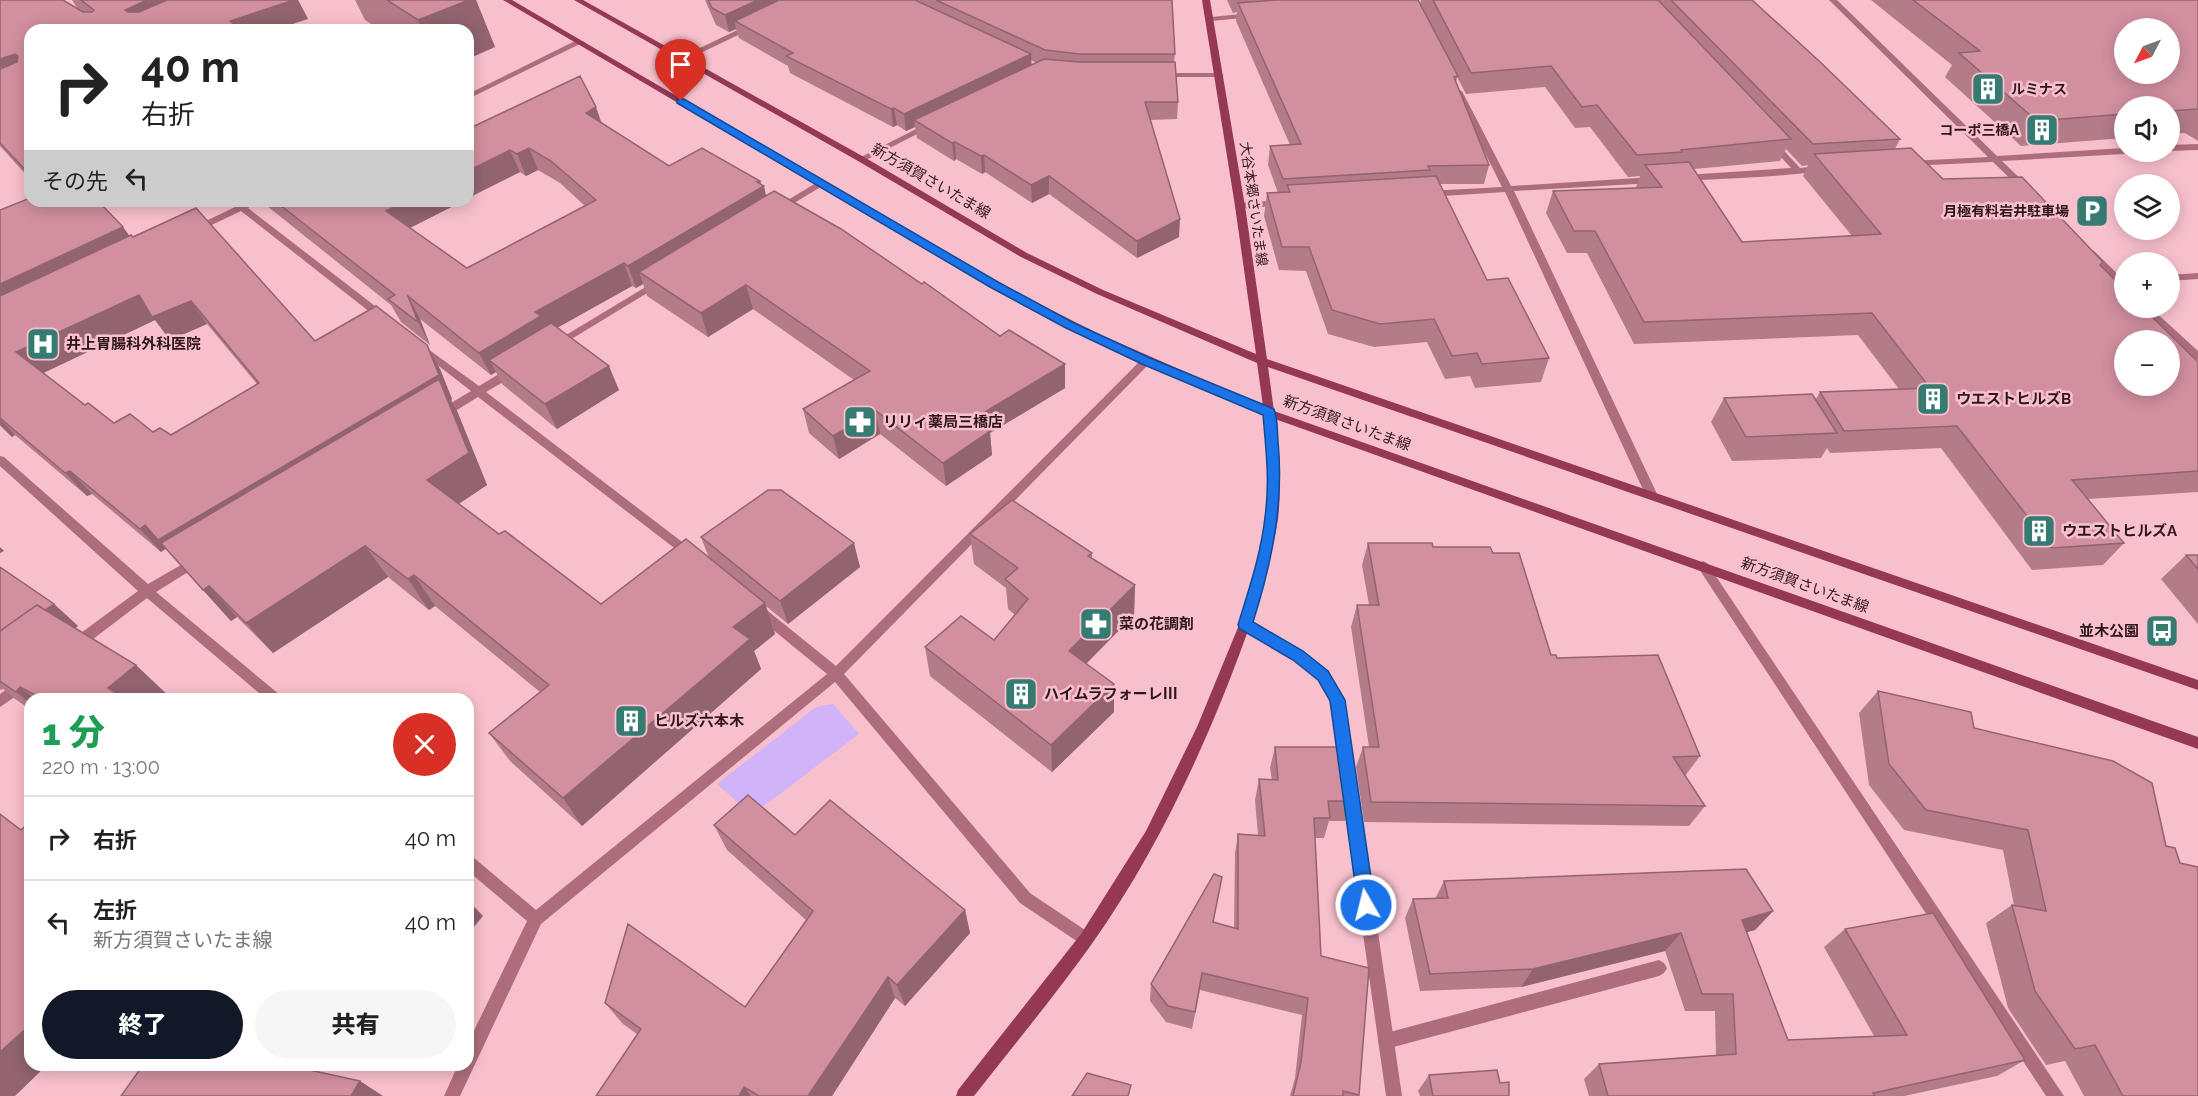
<!DOCTYPE html>
<html lang="ja">
<meta charset="utf-8">
<style>
:root{--surface:#fff;--page:#f6f6f6;--text:#222;--muted:#767676;--line:#e0e0e0;--accent:#111827}
body{margin:0;font-family:Raleway,"Noto Sans JP",sans-serif;background:var(--page);color:var(--text);height:100vh;display:flex;flex-direction:column;font-size:22px;white-space:nowrap}
*{box-sizing:border-box;margin:0}
p{font-size:20px;color:var(--muted)}
.icon{flex:none;width:33px;height:33px;fill:none;stroke:currentColor;stroke-width:2;stroke-linecap:round;stroke-linejoin:round}
.map{position:relative;flex:1;overflow:hidden}
.sheet{position:absolute;left:24px;top:693px;width:450px;height:378px;display:flex;flex-direction:column;background:var(--surface);border-radius:18px;box-shadow:0 3px 15px #0003}
.sheet>*{flex:none}
.guide{position:absolute;left:24px;top:24px;width:450px;height:183px;border-radius:18px;box-shadow:0 3px 15px #0003;background:#fff;color:var(--text);overflow:hidden}
.needle{width:39px;rotate:229deg}
.controls{position:absolute;left:2114px;top:18px;display:grid;gap:12px}
.controls a{display:grid;place-items:center;width:66px;height:66px;border-radius:50%;background:var(--surface);box-shadow:0 3px 15px #0003;font-size:30px}
.pin{position:absolute;display:grid;place-items:center;width:51px;height:51px;color:#fff;margin:-62px -26px;border-radius:50% 50% 50% 0;rotate:-45deg;box-shadow:0 0 6px #0007}
.pin .icon{rotate:45deg}
.me{position:absolute;width:66px;margin:-33px;rotate:352deg;stroke-linejoin:round;filter:drop-shadow(0 0 4px #0008)}
.turn{display:flex;align-items:center;gap:21px;height:126px;padding:0 18px;font-size:27px}
.turn .icon{width:78px;height:78px;stroke-width:2.5}
.turn b{display:block;font-size:42px;line-height:51px}
.then{display:flex;align-items:center;height:57px;padding:0 18px;background:#0003;gap:12px;font-size:22px}
.round{display:grid;place-items:center;flex:none;width:63px;height:63px;border-radius:32px;background:var(--page)}
.summary{display:flex;align-items:center;justify-content:space-between;height:102px;padding:0 18px}
h1{font-size:36px;font-weight:800;line-height:45px;color:#1e9e55}
.cta{display:flex;gap:12px;margin-top:auto;padding:12px 18px}
.cta a{flex:1;height:69px;border-radius:36px;background:var(--accent);color:#fff;font-size:24px;font-weight:800;line-height:69px;text-align:center}
.cta a+a{background:var(--page);color:var(--text)}
ul{padding:0;list-style:none}
li{display:flex;align-items:center;gap:18px;height:84px;padding:0 18px;border-top:2px solid var(--line)}
li div{flex:1}
li b{display:block;font-size:22px}
li em{font-style:normal}
.map>svg:first-child{display:block}
</style>
<div class="map">
<svg width="2198" height="1096" viewBox="0 0 2198 1096">
<rect width="100%" height="100%" fill="#f8c0cd"/>
<path fill="#d1b3f9" d="M833 704 859 734 752 815 717 784 816 707Z"/>
<g fill="none" stroke-linecap="round" stroke-linejoin="round">
<path fill="#ae6d7d" fill-rule="evenodd" d="M2198 273V279L2169 281V275Z
M1659 960 1664 963 1667 968 1664 973 1659 976 1386 1049 1380 1047 1378 1041 1380 1035 1386 1033Z"/>
<path fill="#ae6d7d" fill-rule="evenodd" d="M1829 0H1837L1997 156 2124 148V152H2128L2124 154 2002 161 2028 186V190H2022L1993 162 1907 166 1906 164 1910 161 1988 157Z
M1251 13H1254V17L1211 21 1207 19 1211 17Z
M750 24 757 26 686 60 679 58Z
M577 40 584 42 468 99V94Z
M1158 73H1220L1224 75 1220 77H1161L1157 75Z
M1455 89 1462 91 1511 186 1653 177 1657 180 1653 183 1514 191 1658 496 1656 499H1648L1646 496 1505 192 1428 197 1423 194 1428 191 1502 187 1454 91Z
M926 124 933 126 864 161 861 162 857 159Z
M1772 140 1775 141 1800 168 1820 166 1824 169C1814 176 1706 179 1685 181L1681 178 1685 175 1791 168 1768 143Z
M2198 144V150L2169 151V145Z
M821 180 824 181V185L781 211 778 212 773 209Z
M1281 200 1284 201V205L1240 209 1235 206 1240 203Z
M228 201H239L242 204 248 201H260L248 208 388 316V320H380L241 211 197 232H191V228L235 207Z
M2091 250 2094 251 2124 280V289L2121 288 2086 253Z
M659 279 662 280V284L560 346 556 347 551 344Z
M2141 308H2151L2198 351V360L2194 359Z
M421 344 479 386 509 368H517L518 371 517 374 486 392 694 551 696 554 694 557H686L478 397 444 418H436L435 415 436 412 471 391 417 349 416 347Z
M1146 358 1150 359 1151 361 1150 363 844 674 1030 893 1091 934 1094 939 1091 944 1086 946 1081 944 1020 903 835 682 541 924 460 1096H444L458 1065H468V1043L527 921 468 871V855L473 857 536 910 827 674 755 615 753 611 755 607H763L836 666 1142 359Z
M0 456 4 457 148 584 193 558H201L203 561 201 564 156 592 280 695 282 699H266L147 598 80 649 75 650 70 649 69 645 70 641 138 591 0 466Z
M1703 561 1707 563 2064 1096H2046L1699 569 1697 566 1699 563Z
M1245 620 1303 651 1328 671 1344 700 1402 1096H1386L1330 701 1318 679 1293 659 1241 629 1239 625 1241 621Z
M20 680 25 682 27 686 25 690 0 707V694Z"/>
<path fill="#953855" fill-rule="evenodd" d="M503 0H512L997 283 1099 334 1263 406 1257 363 1097 294 1021 257 858 161 574 0H583L864 157 1027 253 1103 290 1256 354 1235 206 1202 0H1210L1245 206 1267 359 2198 680V690L1268 367 1274 411 2198 737V749L1275 419C1278 452 1282 486 1278 519 1269 577 1249 630 1228 684 1192 775 1148 865 1091 945 1054 997 1013 1046 974 1096H956L958 1090 1081 934 1146 831 1197 727 1239 625 1255 575 1266 517 1268 468 1264 415 1126 354 991 287Z"/>
</g>
<path fill="#b47b89" fill-rule="evenodd" d="M0 0 78 9 72 0H298L308 19 30 30V179L0 146Z
M355 0H476L495 47 468 30H380L365 20Z
M705 0H1172L1175 54 1174 62 1178 102 1177 119 1150 120 1179 237 1137 258 1049 194 1032 203 985 172 982 174 956 159 954 161 917 138 915 127 906 131 897 125 893 127 790 73 788 66 739 38 736 29 729 32 716 25ZM1031 60 1036 63 1031 65Z
M1227 0H1418L1420 4 1421 0H1752L1900 139 1895 149 1943 179 2100 265 2198 362V492L2088 499 2124 543 2103 565 2032 570 1941 448 1830 453 1827 448 1821 458 1732 461 1711 422 1724 398 1816 399 1820 392 1899 389 1858 335 1634 344 1587 253H1567L1546 213 1553 191 1637 188 1636 187 1640 176 1628 177 1590 127 1575 128 1545 87 1466 94 1457 77 1456 83 1489 165 1484 184H1440L1487 280 1549 358 1541 382 1475 388 1470 376 1445 379 1427 342 1374 347 1328 334 1306 271 1279 270 1264 216 1267 193H1278L1268 165 1270 146 1290 145 1236 21 1237 12 1233 13ZM1786 149 1802 166 1808 165 1803 176 1852 236 1742 242 1694 169 1780 161Z
M1871 0H2198V141L2185 133 2169 134V106H2124V138L2021 146 1945 77 1952 65Z
M601 123 669 166 760 181 766 196 1065 388 990 433 992 455 946 486 880 434 839 459 809 433 803 409 854 380 753 309 708 337 647 296 643 284 636 288 632 286 558 327 619 390 557 429 502 384 496 372 491 375 420 319 430 345 401 322 391 305 267 206 263 201H463L410 228 467 268 585 206 560 183 538 170 526 176 520 172 468 198V129Z
M0 210 129 236 315 341 440 369 452 399 451 400 457 411 487 485 459 504 499 534 601 604 709 558 701 537 860 567 788 624 766 606 775 634 754 651 761 669 582 826 510 761 489 733 540 692 435 606 429 610 388 577 273 653 237 617 231 621 166 549 161 552 92 494 87 496 15 435 12 437 0 425ZM155 320 170 340 207 324 257 384 171 435 153 432 114 423 85 405 43 373Z
M970 534 1092 553V559L1135 585 1134 615 1086 664 1114 684V712L1052 772 930 676 925 647 994 640 1015 615 1008 609 1006 588 974 564Z
M1368 543 1433 547 1493 553 1551 655 1557 658 1700 756 1685 776 1705 806 1689 826 1364 822 1356 767 1363 747H1369L1351 627 1357 605H1369L1362 565Z
M2186 555H2198V624L2161 579Z
M0 567 54 604 78 626 75 628 172 699H30V709L15 699 3 689 1 690 0 689Z
M1878 691 1974 728 2198 1096H2084L2065 1061 2046 1065 2008 1008 1986 923 2012 905H2014L2003 850 1904 830 1869 785 1859 713Z
M1275 747 1351 801 1345 821H1329L1324 838H1315L1321 956 1359 1095 1358 1096H1290L1295 1078 1302 1015 1200 990 1192 1029 1166 1022 1150 1001 1151 984 1213 922 1234 928 1235 853 1238 834 1258 835 1255 800 1259 779 1272 780 1270 768Z
M714 825 795 835 965 910 970 933 905 1006 895 998 832 1096H596L637 1034 623 1024 605 1003 745 1007 806 920 727 850Z
M1444 881 1773 911 1755 930 1747 932 1788 1040 1874 1036 1824 947 1845 929 2025 1060 1997 1076 1904 1096H1589L1584 1079 1599 1064 1716 1056 1715 1011H1685L1665 951 1521 987 1420 991 1405 918 1413 899H1435Z
M1429 1075 1500 1083 1509 1096H1420L1418 1091Z"/>
<path fill="#92646f" d="M147 0H203L138 29 125 10Z
M294 0H298L308 19 274 30H224L230 21Z
M469 0H476L495 47 468 59V30H422L418 20Z
M758 0H798L735 21 736 29 729 32 725 15Z
M15 54 29 74 0 86V59Z
M1031 54 1032 71 914 120 915 127 906 131 904 114Z
M596 107 604 130 586 113Z
M894 108 897 125 893 127 891 109Z
M955 142 956 159 954 161 952 143Z
M529 148 538 170 526 176 517 154Z
M510 150 520 172 468 198V171Z
M984 155 985 172 982 174 981 156Z
M1049 176V194L1032 203 1031 185Z
M760 181 761 187 764 186 769 209 639 272 643 284 636 288 628 266Z
M407 201H463L398 234 386 211Z
M1180 219 1179 237 1137 258V241Z
M123 227 140 250 0 318V284Z
M624 263 632 286 548 333 489 360 496 372 491 375 479 353 535 312Z
M746 285 753 309 708 337 701 313Z
M139 295 191 301 207 324 170 340 155 320 37 376 16 352Z
M408 296 420 319 430 345 418 322Z
M427 345 440 369 452 399 451 400 457 411 487 485 446 512 166 548 161 552 140 529Z
M1065 364V388L990 433 992 455 946 486 943 463 973 419Z
M609 366 619 390 557 429 545 404Z
M876 411 880 434 839 459 833 436Z
M0 419 15 435 12 437 0 425Z
M70 471 92 494 87 496 65 473Z
M854 543 860 567 788 624 780 601Z
M365 546 388 577 273 653 246 623Z
M0 547 4 551 0 553Z
M414 575 435 606 429 610 408 579Z
M1135 585 1134 615 1070 680 1069 651Z
M209 586 237 617 231 621 203 590Z
M765 603 775 634 754 651 761 669 582 826 563 798 733 627Z
M54 604 78 626 66 635 40 613Z
M136 665 172 699H120L108 688Z
M1114 684V712L1052 772 1051 745Z
M20 687 35 699H30V703L16 692Z
M468 900 483 916 468 934Z
M965 910 970 933 905 1006 897 985Z
M1773 911 1755 930 1724 938 1742 920Z
M1681 933 1665 951 1521 987 1533 969Z
M888 977 895 998 832 1096H808Z
M30 1025V1065H47L15 1096H0V1052Z
M276 1065H310L300 1080Z
M360 1081 383 1096H351Z
M744 1087 751 1096H739Z"/>
<path fill="#d18f9f" stroke="#92646f" stroke-width="1.5" fill-rule="evenodd" d="M0 0H63L83 12H92L94 10 81 0H147L125 10 128 12H139L167 0H294L230 21 236 26 224 30H30V175L0 143V69L17 62 18 56 15 54 0 59Z
M387 0H469L418 20Z
M708 0H758L725 15 712 8Z
M779 0H915L1031 54 904 114 894 108 891 109 786 56 793 53 735 21Z
M936 0H1172L1175 54H1079L1045 50Z
M1275 0H1418L1458 76 1454 77 1489 165 1428 166 1430 170 1283 179 1270 146 1301 144 1238 3Z
M1433 0H1658L1791 139 1681 150 1682 152 1637 155 1597 105 1582 107 1551 66 1471 73Z
M1671 0H1752L1817 59 1900 139 1813 144Z
M1913 0H2198V109L2169 111V106H2124V114L2037 121 1959 53 1980 51ZM2124 28H2169V74H2124Z
M1044 59 1079 62H1175L1178 102H1145L1180 219 1137 241 1049 176 1031 185 984 155 981 156 955 142 952 143 914 120Z
M580 76 596 107 586 113 669 166 702 148 760 181 757 182 764 186 628 266 624 263 535 312 541 316 479 353 408 296 418 322 388 299 395 295 275 201H407L386 211 467 268 596 200 551 161 529 148 517 154 510 150 468 171V129Z
M1911 148 1943 179 2022 177 2103 262 2100 265 2124 289V308H2143L2198 362V471L2072 480 2124 543 2052 548 1957 426 1844 431 1820 392 1930 388 1872 313 1644 322 1595 231H1574L1553 191 1662 187 1645 165 1689 162 1742 242 1881 234 1814 154ZM2124 340H2169V386H2124Z
M1436 176 1487 280 1508 278 1549 358 1482 364 1477 353 1452 356 1434 319 1380 324 1332 310 1309 247H1282L1267 193 1290 192 1287 185Z
M774 191 841 229 922 284 924 282 1000 336 1009 330 1065 364 973 419 990 431 943 463 876 411 833 436 803 409 870 371 746 285 701 313 639 272Z
M30 198V201H98L123 227 0 284V210Z
M196 208 315 341 376 306 427 345 439 375 158 540 145 525 140 529 70 471 65 473 0 418V296L131 235 133 237ZM139 295 152 317 191 301 259 383 171 435 160 428 153 432 130 414 114 423 88 403 85 405 16 352Z
M551 323 609 366 545 404 489 360Z
M439 379 469 453 427 480 499 534 505 531 601 604 686 539 765 603 733 627 750 639 563 798 489 733 549 685 414 575 408 579 365 546 246 623 209 586 203 590 161 543Z
M1812 394 1837 433 1746 437 1724 398Z
M768 490H781L854 543 780 601 701 537Z
M1012 500 1092 553 1088 556 1135 585 1069 651 1114 684 1051 745 925 647 961 616 994 640 1028 599 1005 579 1018 568 970 534Z
M1368 543H1432L1433 547H1490L1493 553H1519L1551 655H1556L1557 658 1658 655 1700 756 1673 757 1705 806 1371 802 1363 747H1379L1357 605H1379Z
M2186 555H2198V569Z
M0 567 54 604 45 610 37 605 0 631Z
M37 605 136 665 108 688 125 699H43L20 687 16 692 0 681V631Z
M1878 691 1971 712 1974 728 2113 761 2152 783 2166 846 2175 848 2180 863 2198 867V1096H2123L2095 1045 2075 1049 2035 991 2012 905 2046 911 2028 830 1926 810 1889 764Z
M1275 747H1343L1351 801H1328L1330 818H1314L1321 956 1369 968 1359 1095 1343 1091V1096H1293L1301 1062 1308 998 1202 973 1195 1012 1168 1006 1151 984 1214 874 1222 877 1213 922 1238 929V834L1265 836 1259 779 1278 780Z
M748 795 795 835 830 800 965 910 897 985 888 977 808 1096H759L744 1087 739 1096H596L641 1029 605 1003 628 924 745 1007 813 911 714 825Z
M0 814 21 830 30 822V1025L0 1052Z
M1746 869 1773 911 1742 920 1788 1040 1907 1035 1845 929 1933 913 2025 1060 1873 1093 1875 1096H1608L1599 1064 1736 1054 1733 994H1702L1681 933 1533 969 1430 974 1413 899 1448 898 1444 881Z
M143 1065H287L360 1081 351 1096H121Z
M1497 1070 1500 1083 1509 1082V1096H1433L1429 1075Z
M1087 1073 1131 1085 1128 1096H1072Z"/>
<path fill="#1a73e8" stroke="#114b97" stroke-width="1.5" d="M677 99H684L998 282 1074 323 1150 358 1274 409C1278 419 1277 431 1278 441 1284 504 1272 562 1253 622L1303 651 1328 671 1345 700 1375 905 1373 910 1366 913 1360 910 1358 905 1330 701 1318 680 1293 660 1240 629 1238 625C1249 589 1261 554 1265 517 1270 483 1266 449 1263 415L1142 364 1066 328 990 287 677 103Z"/>
<defs>
<symbol id="building-square" viewBox="-11 -11 22 22"><rect x="-9" y="-9" width="18" height="18" rx="4" fill="#357b72" stroke="#f8c0cd"/><path d="M-4-6H4V6H1V3H-1V6H-4ZM-2.5-4.3h1.7v1.8h-1.7ZM.8-4.3h1.7v1.8H.8ZM-2.5-1h1.7V.8h-1.7ZM.8-1h1.7V.8H.8Z" fill="#fff"/></symbol>
<symbol id="parking-square" viewBox="-11 -11 22 22"><rect x="-9" y="-9" width="18" height="18" rx="4" fill="#357b72" stroke="#f8c0cd"/><path d="M-3.5-5.5H1a3.5 3.5 0 0 1 0 7H-1V5.5H-3.5ZM-1-3.4V-.6H.8a1.4 1.4 0 0 0 0-2.8Z" fill="#fff"/></symbol>
<symbol id="hospital-square" viewBox="-11 -11 22 22"><rect x="-9" y="-9" width="18" height="18" rx="4" fill="#357b72" stroke="#f8c0cd"/><path d="M-5-5h3v3.5h4V-5h3V5h-3V1.5h-4V5h-3Z" fill="#fff"/></symbol>
<symbol id="pharmacy-square" viewBox="-11 -11 22 22"><rect x="-9" y="-9" width="18" height="18" rx="4" fill="#357b72" stroke="#f8c0cd"/><path d="M-2-6h4v4h4v4h-4v4h-4v-4h-4v-4h4Z" fill="#fff"/></symbol>
<symbol id="bus-square" viewBox="-11 -11 22 22"><rect x="-9" y="-9" width="18" height="18" rx="4" fill="#357b72" stroke="#f8c0cd"/><path d="M-5-6H5V4H4V6H2V4H-2V6H-4V4H-5ZM-3.5-4V0h7V-4ZM-3.5 1.2v1.5H-2V1.2ZM2 1.2v1.5H3.5V1.2Z" fill="#fff"/></symbol>
</defs>
<g fill-rule="evenodd">
<use href="#building-square" x="1969" y="70" width="38" height="38"/>
<use href="#building-square" x="2023" y="111" width="38" height="38"/>
<use href="#parking-square" x="2073" y="192" width="38" height="38"/>
<use href="#hospital-square" x="24" y="325" width="38" height="38"/>
<use href="#building-square" x="1914" y="380" width="38" height="38"/>
<use href="#pharmacy-square" x="841" y="403" width="38" height="38"/>
<use href="#building-square" x="2020" y="512" width="38" height="38"/>
<use href="#pharmacy-square" x="1077" y="605" width="38" height="38"/>
<use href="#bus-square" x="2143" y="612" width="38" height="38"/>
<use href="#building-square" x="1002" y="675" width="38" height="38"/>
<use href="#building-square" x="612" y="702" width="38" height="38"/>
</g>
<g text-anchor="middle" stroke-width="5" stroke-linejoin="round" paint-order="stroke">
<g font-size="14" font-weight="bold" fill="#2f161d" stroke="#f8c0cd" text-anchor="end">
<text x="2011" y="94" text-anchor="start">ルミナス</text>
<text x="2019" y="135">コーポ三橋A</text>
<text x="2069" y="216">月極有料岩井駐車場</text>
</g>
<g font-size="14" fill="#2f161d" stroke="#f8c0cd">
<text transform="translate(1254 204) rotate(82)" y="5">大谷本郷さいたま線</text>
</g>
<g font-size="15" fill="#2f161d" stroke="#f8c0cd">
<text transform="translate(931 181) rotate(30)" y="5">新方須賀さいたま線</text>
<text transform="translate(1347 423) rotate(20)" y="5">新方須賀さいたま線</text>
<text transform="translate(1805 585) rotate(20)" y="5">新方須賀さいたま線</text>
</g>
<g font-size="15" font-weight="bold" fill="#2f161d" stroke="#f8c0cd" text-anchor="start">
<text x="66" y="349">井上胃腸科外科医院</text>
<text x="1956" y="404">ウエストヒルズB</text>
<text x="883" y="427">リリィ薬局三橋店</text>
<text x="2062" y="536">ウエストヒルズA</text>
<text x="1119" y="629">菜の花調剤</text>
<text x="2139" y="636" text-anchor="end">並木公園</text>
<text x="1044" y="699">ハイムラフォーレⅢ</text>
<text x="654" y="726">ヒルズ六本木</text>
</g>
</g>
</svg>
<div class="controls">
<a><svg class="needle" viewBox="-14 -14 28 28"><path d="M0-13l5 13h-10z" fill="#e53935"/><path d="M0 13l5-13h-10z" fill="#767676"/></svg></a>
<a><svg class="icon" aria-label="sound" viewBox="0 0 24 24"><path d="M4 9h4l5-4v14l-5-4H4zM17 9q2 3 0 6"/></svg></a>
<a><svg class="icon" aria-label="layers" viewBox="0 0 24 24"><path d="M12 4l9 5-9 5-9-5zM3 14l9 5 9-5"/></svg></a>
<a>+</a>
<a>−</a>
</div>
<div class="pin" style="left:681px;top:101px;background:#d93025"><svg class="icon" aria-label="arrive" viewBox="0 0 24 24"><path d="M6 21V4h12l-3 4 3 4H6"/></svg></div>
<svg class="me" style="left:1366px;top:905px" viewBox="-20 -20 40 40"><circle r="17" fill="#1a73e8" stroke="#fff" stroke-width="3"/><path d="M0-11L8 9 0 5-8 9z" fill="#fff"/></svg>
<div class="guide">
<div class="turn"><svg class="icon" aria-label="right" viewBox="0 0 24 24"><path d="M7 20v-9h11M14 6l5 5-5 5"/></svg><div><b>40 m</b>右折</div></div>
<div class="then">その先<svg class="icon" aria-label="left" viewBox="0 0 24 24"><path d="M17 20v-9H6M10 6l-5 5 5 5"/></svg></div>
</div>
<section class="sheet">
<div class="summary"><div><h1>1 分</h1><p>220 m · 13:00</p></div><a class="round" style="background:#d93025;color:#fff"><svg class="icon" aria-label="close" viewBox="0 0 24 24"><path d="M6 6l12 12M18 6L6 18"/></svg></a></div>
<ul>
<li><svg class="icon" aria-label="right" viewBox="0 0 24 24"><path d="M7 20v-9h11M14 6l5 5-5 5"/></svg><div><b>右折</b></div><em>40 m</em></li>
<li><svg class="icon" aria-label="left" viewBox="0 0 24 24"><path d="M17 20v-9H6M10 6l-5 5 5 5"/></svg><div><b>左折</b><p>新方須賀さいたま線</p></div><em>40 m</em></li>
</ul>
<div class="cta"><a>終了</a><a>共有</a></div>
</section>
</div>
